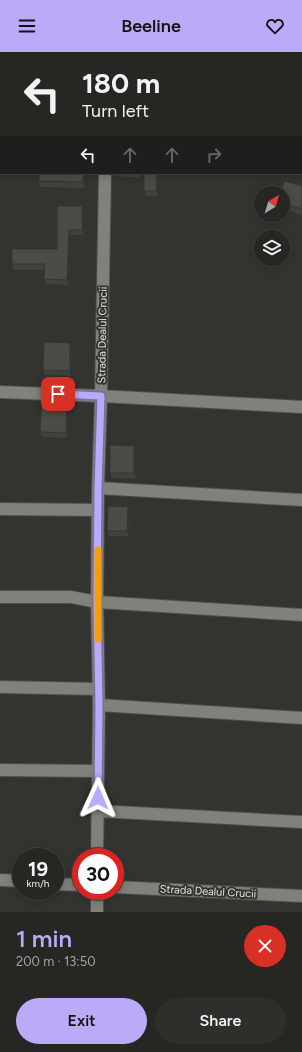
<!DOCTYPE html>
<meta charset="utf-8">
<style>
:root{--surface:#262623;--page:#2e2e2b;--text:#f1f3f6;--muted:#a4a5a6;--line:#424341;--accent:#baaaf7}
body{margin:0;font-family:Figtree,sans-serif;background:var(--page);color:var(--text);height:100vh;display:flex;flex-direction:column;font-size:15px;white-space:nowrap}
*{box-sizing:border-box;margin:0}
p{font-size:13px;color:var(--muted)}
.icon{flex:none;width:22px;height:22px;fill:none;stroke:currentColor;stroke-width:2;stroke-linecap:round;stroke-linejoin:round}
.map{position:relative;height:860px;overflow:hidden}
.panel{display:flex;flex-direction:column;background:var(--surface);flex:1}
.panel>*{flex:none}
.hud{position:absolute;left:0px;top:0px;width:302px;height:122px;box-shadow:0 2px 10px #0003,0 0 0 1px var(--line);background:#262623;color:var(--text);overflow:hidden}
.needle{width:26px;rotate:38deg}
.buttons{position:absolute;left:254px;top:134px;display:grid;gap:8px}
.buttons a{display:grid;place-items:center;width:36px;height:36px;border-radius:50%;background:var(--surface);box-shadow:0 2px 10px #0003,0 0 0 1px var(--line);font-size:20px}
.speed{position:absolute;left:12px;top:796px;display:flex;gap:8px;font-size:20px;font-weight:700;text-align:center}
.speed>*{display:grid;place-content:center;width:52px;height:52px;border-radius:50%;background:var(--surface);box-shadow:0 2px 10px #0003,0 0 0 1px var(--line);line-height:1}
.speed small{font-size:10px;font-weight:400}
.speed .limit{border:6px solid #d22;background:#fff;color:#111}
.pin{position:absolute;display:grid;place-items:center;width:34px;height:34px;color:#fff;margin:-17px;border-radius:8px;box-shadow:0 2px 6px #0006}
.me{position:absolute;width:44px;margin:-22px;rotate:1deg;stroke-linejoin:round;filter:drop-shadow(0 0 3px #0008)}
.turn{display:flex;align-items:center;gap:14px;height:84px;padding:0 16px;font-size:18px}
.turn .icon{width:52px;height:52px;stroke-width:2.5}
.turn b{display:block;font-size:28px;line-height:34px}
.lanes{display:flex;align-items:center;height:38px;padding:0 16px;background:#0003;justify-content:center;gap:20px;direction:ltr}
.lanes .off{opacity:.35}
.round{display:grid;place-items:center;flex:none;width:42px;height:42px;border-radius:21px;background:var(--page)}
.headline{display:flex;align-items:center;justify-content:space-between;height:68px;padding:0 16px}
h1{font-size:24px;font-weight:600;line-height:30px;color:var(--accent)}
.button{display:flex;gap:8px;margin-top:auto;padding:8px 16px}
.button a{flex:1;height:46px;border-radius:24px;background:var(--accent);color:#111;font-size:16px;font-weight:600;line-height:46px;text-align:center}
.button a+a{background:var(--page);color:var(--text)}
header{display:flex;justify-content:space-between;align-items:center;height:52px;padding:0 16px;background:var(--accent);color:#111;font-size:18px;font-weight:600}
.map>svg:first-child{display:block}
</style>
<header><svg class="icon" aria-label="menu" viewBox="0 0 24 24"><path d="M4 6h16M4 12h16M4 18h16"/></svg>Beeline<svg class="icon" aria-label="heart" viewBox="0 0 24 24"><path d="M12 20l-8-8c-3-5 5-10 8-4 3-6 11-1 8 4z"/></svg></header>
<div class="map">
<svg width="302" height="860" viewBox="0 0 302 860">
<rect width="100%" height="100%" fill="#33332f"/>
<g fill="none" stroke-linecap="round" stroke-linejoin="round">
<defs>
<path id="minor" d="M18 0 21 1
M127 1V0
M0 59H1
M301 99H302
M0 340 101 344 302 355
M98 436 302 448
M0 457 98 458
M0 545H71L97 550 302 563
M0 635 98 637
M99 653 302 666
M0 718 98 719
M98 759 302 770
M97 805 99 653 97 550 98 436 101 344 105 121
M0 828 21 829
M55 832 81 833
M115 835 302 844
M97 839V860"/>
</defs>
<use href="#minor" stroke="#4e4f4c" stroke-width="14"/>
<use href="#minor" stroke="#80817b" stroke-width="12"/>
</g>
<path fill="#41413d" d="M0 11H1V49H0Z
M39 121H85V136L41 135 39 129Z
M113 121H140V126L114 124Z
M144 121H159L158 144H146L144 139Z
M302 134V163L289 159 288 157 283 156V141Z
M57 154 84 159V183H71L69 233 46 232 44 227V218H14L12 212 57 197Z
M70 291 72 296 71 324 45 323 43 318Z
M69 350 68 386 42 385 40 380Z
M136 399V427L112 426 110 421Z
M128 455 130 460 129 484H109L107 479Z"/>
<path fill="#353532" d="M83 121H85V136L83 130Z
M157 121H159L158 144 156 139Z
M82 154 84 159V183L82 178Z
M69 178 71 183 69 233 67 228Z
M70 291 72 296 71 324 70 319Z
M67 345 69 350 68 386 66 381Z
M134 394 136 399V427L134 421Z
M128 455 130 460 129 484 127 479Z"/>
<path fill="#4c4c47" stroke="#353532" d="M0 11H1V42H0Z
M39 121H83V130L39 129Z
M144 121H157L156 139H144Z
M284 129 302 134V157L287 153V151L283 150V141H281Z
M57 154H82V178H69L67 228 44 227 45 212H12V197H57Z
M44 290 70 291V319L43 318Z
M42 344 67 345 66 381 40 380Z
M110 393 134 394V421H110Z
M108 454 128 455 127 479H107Z"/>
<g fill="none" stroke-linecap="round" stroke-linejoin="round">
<defs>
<path id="route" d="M58 342 101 344 98 436 97 550 99 653 98 746"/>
</defs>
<use href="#route" stroke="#796ea1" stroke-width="10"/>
<use href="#route" stroke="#baaaf7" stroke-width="7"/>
<path stroke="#f59e0b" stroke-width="7" d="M98 498V587"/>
</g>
<g text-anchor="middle" stroke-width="4" stroke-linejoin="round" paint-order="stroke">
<g font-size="11" fill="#e3e3e1" stroke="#33332f">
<text transform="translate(102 283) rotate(-89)" y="4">Strada Dealul Crucii</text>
<text transform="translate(208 839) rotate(3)" y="4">Strada Dealul Crucii</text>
</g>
</g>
</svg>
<div class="buttons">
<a><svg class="needle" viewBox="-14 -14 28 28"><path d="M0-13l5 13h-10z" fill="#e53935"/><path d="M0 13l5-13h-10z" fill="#a4a5a6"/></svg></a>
<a><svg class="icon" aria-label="layers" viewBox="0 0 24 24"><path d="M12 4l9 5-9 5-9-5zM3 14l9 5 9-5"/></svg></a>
</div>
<div class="speed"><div>19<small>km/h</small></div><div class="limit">30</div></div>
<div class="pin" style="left:58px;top:342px;background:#d93025"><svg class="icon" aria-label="arrive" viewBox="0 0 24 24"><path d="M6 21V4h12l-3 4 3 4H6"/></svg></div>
<svg class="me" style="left:98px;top:746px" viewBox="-20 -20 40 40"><path d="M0-17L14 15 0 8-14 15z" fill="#baaaf7" stroke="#fff" stroke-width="4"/></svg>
<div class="hud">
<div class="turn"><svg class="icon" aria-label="left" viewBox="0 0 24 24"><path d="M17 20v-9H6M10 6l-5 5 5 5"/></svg><div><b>180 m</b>Turn left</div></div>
<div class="lanes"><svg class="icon" aria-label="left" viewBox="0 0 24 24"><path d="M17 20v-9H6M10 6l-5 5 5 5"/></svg><svg class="icon off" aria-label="ahead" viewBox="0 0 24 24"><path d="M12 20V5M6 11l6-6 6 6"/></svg><svg class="icon off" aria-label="ahead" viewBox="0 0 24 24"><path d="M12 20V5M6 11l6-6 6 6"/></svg><svg class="icon off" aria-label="right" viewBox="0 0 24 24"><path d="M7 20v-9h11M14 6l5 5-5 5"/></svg></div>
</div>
</div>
<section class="panel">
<div class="headline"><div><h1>1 min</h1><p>200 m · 13:50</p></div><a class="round" style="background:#d93025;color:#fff"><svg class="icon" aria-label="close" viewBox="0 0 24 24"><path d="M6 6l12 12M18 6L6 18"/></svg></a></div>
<div class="button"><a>Exit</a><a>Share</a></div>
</section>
